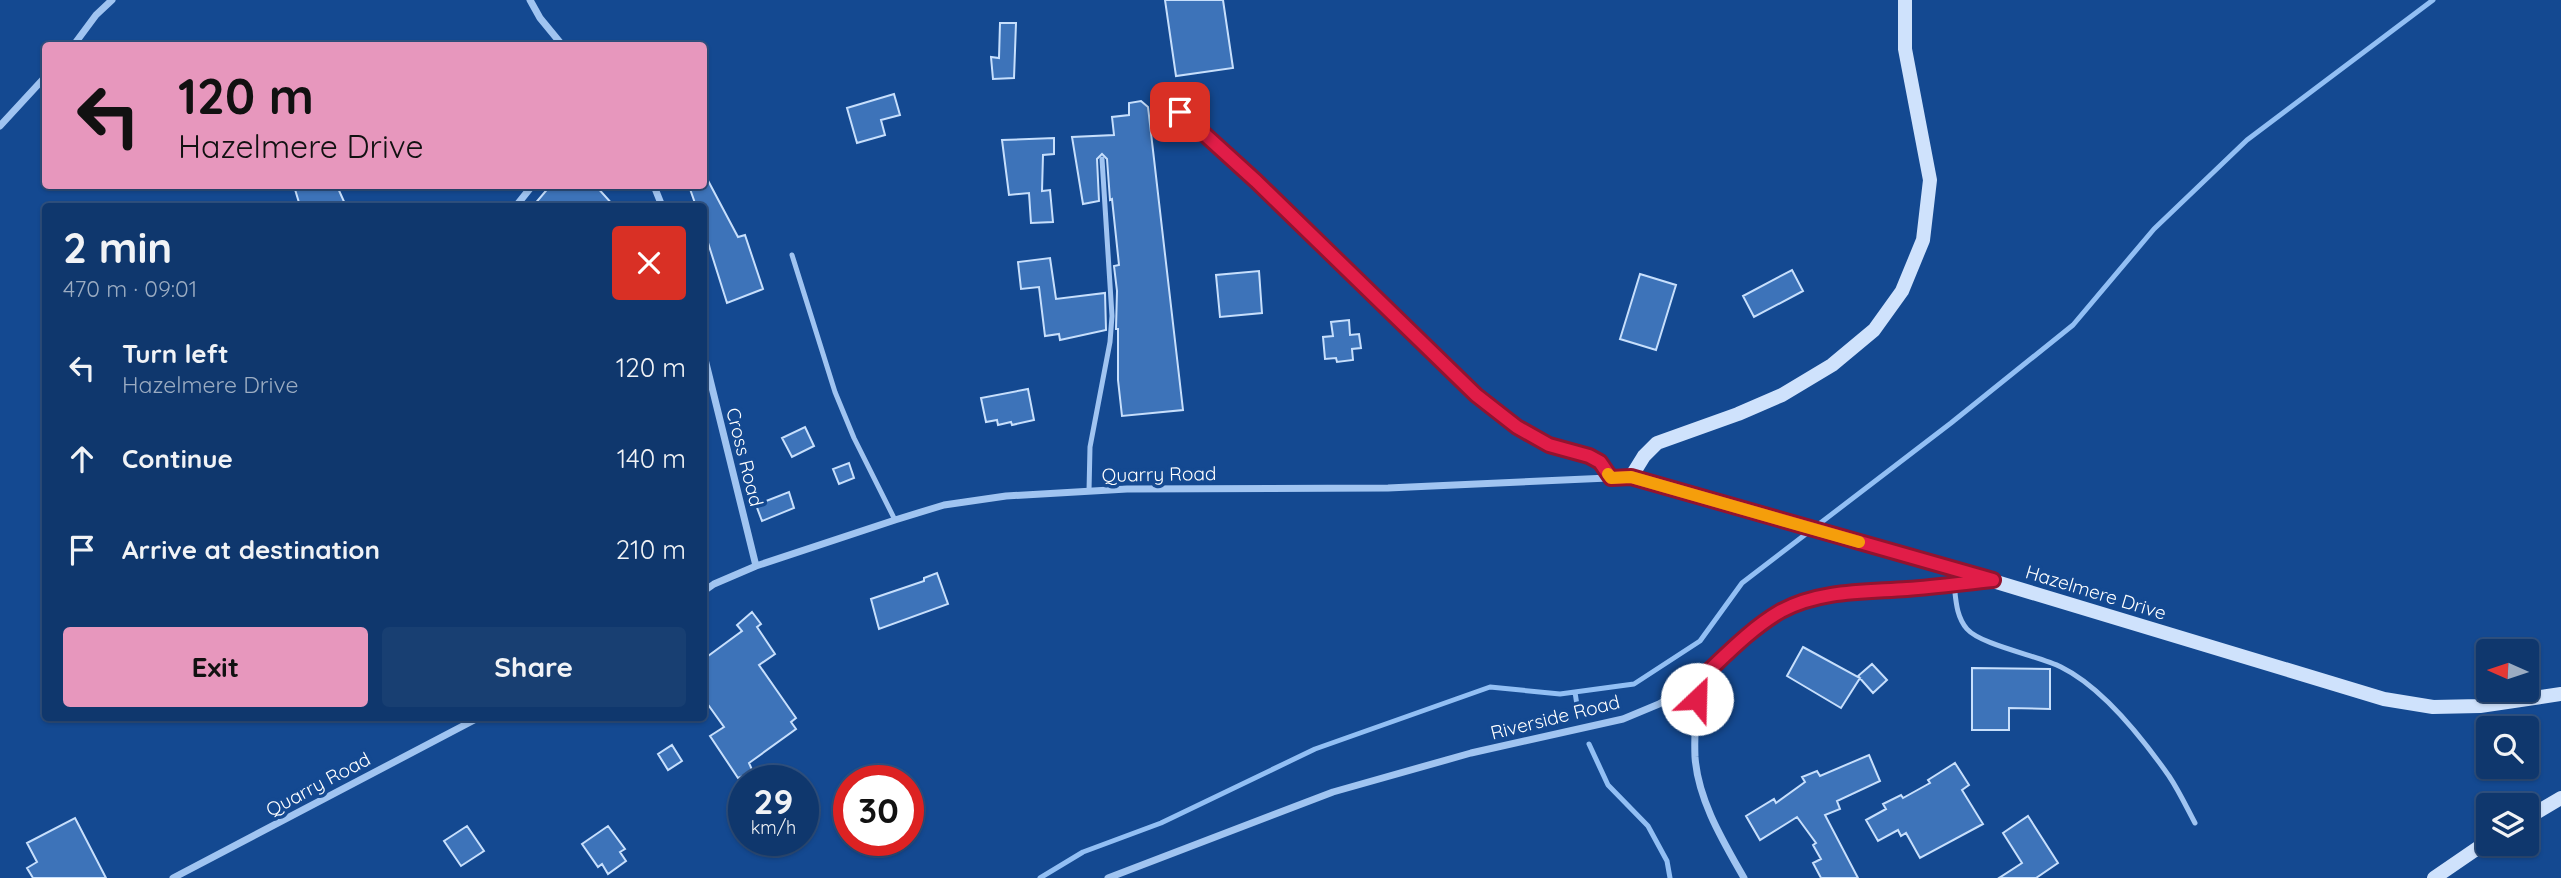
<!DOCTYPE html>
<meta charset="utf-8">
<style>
:root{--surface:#0f376d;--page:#183f72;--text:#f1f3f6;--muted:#9bacc2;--line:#2f5180;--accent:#e797bd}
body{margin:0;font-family:Quicksand,sans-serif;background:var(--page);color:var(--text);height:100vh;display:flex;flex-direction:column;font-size:26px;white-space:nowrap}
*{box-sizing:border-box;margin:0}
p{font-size:23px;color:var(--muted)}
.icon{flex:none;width:38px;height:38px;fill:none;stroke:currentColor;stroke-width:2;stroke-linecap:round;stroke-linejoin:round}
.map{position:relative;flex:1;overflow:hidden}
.details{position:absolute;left:42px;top:203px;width:665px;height:518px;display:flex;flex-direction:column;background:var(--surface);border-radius:7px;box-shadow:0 2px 5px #0004,0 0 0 2px var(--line)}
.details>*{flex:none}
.hud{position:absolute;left:42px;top:42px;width:665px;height:147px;border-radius:7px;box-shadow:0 2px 5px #0004,0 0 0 2px var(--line);background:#e797bd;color:#111;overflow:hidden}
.needle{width:46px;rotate:273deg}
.controls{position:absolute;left:2476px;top:639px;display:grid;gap:14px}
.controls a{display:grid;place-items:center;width:63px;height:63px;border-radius:7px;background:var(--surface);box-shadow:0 2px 5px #0004,0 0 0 2px var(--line);font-size:35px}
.speed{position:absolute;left:728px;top:765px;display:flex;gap:14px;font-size:35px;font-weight:700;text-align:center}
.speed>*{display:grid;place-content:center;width:91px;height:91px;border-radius:50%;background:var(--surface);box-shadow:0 2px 5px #0004,0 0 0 2px var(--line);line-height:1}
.speed small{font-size:18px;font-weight:400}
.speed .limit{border:10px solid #d22;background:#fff;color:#111}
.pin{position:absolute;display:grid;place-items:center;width:60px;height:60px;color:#fff;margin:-30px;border-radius:14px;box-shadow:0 4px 10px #0006}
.me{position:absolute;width:77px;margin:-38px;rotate:24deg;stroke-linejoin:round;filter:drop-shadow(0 0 5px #0008)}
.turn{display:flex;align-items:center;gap:24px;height:147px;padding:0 21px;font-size:32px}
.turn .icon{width:91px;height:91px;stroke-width:2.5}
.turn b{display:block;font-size:49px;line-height:60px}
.round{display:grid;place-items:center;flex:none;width:74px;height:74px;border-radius:7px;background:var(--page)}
.overview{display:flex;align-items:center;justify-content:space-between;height:119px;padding:0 21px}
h1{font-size:42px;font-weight:700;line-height:52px}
.action{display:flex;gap:14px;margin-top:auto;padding:14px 21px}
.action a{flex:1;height:80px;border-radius:7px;background:var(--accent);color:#111;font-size:28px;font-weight:700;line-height:80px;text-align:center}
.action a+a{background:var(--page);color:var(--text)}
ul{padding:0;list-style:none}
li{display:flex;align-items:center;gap:21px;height:91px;padding:0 21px}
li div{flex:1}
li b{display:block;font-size:26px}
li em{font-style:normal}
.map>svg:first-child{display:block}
</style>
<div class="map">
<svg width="2561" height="878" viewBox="0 0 2561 878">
<rect width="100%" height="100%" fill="#144991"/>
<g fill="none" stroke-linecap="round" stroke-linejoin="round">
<path stroke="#92bff4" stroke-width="5" d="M1575 692 1578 712
M1589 744 1608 785 1648 826 1667 861 1670 878
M1040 878 1083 852 1161 823 1315 749 1490 687 1560 694 1634 684 1700 641 1742 583 1951 423 2073 325 2154 229 2247 140 2433 0"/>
</g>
<path fill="#3d73b9" stroke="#c7dffc" stroke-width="2" d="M1165 0H1223L1233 68 1176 76Z
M1000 23H1016L1014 78 993 79 991 57 999 58Z
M894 94 900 115 881 120 885 135 857 143 847 108Z
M1141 101 1148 107 1183 410 1122 416 1118 380V329H1116L1117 291 1114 266 1119 265 1112 199 1110 200 1107 159 1102 154 1097 159 1099 201 1083 204 1072 137 1114 135 1112 117 1129 115V103Z
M1054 138V154L1043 155 1042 191 1050 190 1053 222 1031 223 1029 193 1009 195 1002 140Z
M704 173 738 237 745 235 763 289 727 303 704 230V206H696L689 186H704Z
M294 186H337L346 206H300Z
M550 186H596L614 206H533Z
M1050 258 1056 299 1105 293 1106 330 1060 340 1059 334 1045 336 1039 287 1021 289 1018 262Z
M1792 270 1803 291 1754 317 1743 296Z
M1259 271 1262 313 1220 317 1216 275Z
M1640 274 1676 285 1656 350 1620 339Z
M1349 320 1350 335 1359 334 1361 348 1352 349 1353 360 1337 362 1336 358 1325 359 1323 337 1333 336 1331 322Z
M1028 389 1034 420 1012 425 1011 422 998 425 997 420 986 422 981 398Z
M805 427 814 446 792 457 782 438Z
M849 463 854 478 839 484 833 469Z
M789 492 794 508 762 521 756 505Z
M937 573 948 604 879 629 871 599 924 581V578Z
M752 612 761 624 757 627 775 654 759 665 796 718 791 722 796 729 749 763 753 772 738 778 710 736 724 727 704 699V659L742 631 737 625Z
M1803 647 1860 678 1841 708 1787 676Z
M1872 664 1887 680 1873 693 1858 676Z
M1972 668 2050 669V709L2009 708V730H1972Z
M672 745 682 761 668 770 658 754Z
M1869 755 1880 781 1837 801 1840 809 1825 815 1858 878H1821L1813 863 1821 859 1813 845 1816 843 1797 817 1760 840 1746 816 1774 799 1776 803 1805 782 1802 777 1817 771 1820 776Z
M1955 763 1969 785 1962 790 1983 824 1920 858 1906 833 1901 836 1898 830 1878 841 1866 820 1886 809 1883 804 1901 795 1903 798 1930 783 1928 780Z
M2028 816 2058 863 2036 878H1999L2022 863 2003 833Z
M75 818 106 878H33L27 868 37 862 27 843Z
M467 826 484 851 461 866 444 841Z
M608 826 625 849 620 852 626 861 608 874 602 864 598 867 582 844Z"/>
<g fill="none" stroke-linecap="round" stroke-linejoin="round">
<path stroke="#a0c4f1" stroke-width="5" d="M1180 112 1256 181 1476 395 1517 427 1549 445 1589 456 1600 462 1611 478
M792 255 835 392 854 438 895 520
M1089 491 1090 447 1110 342 1112 316 1102 159
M1954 584C1956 600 1956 616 1967 629 1981 645 2039 656 2061 667 2102 687 2143 739 2169 776 2179 791 2187 808 2195 823"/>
<path stroke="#a0c4f1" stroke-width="7" d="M530 0 540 18 563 46
M73 46 96 15 112 0
M0 126 46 76
M654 186 662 206
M516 206 532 186
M704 355 756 566
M704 591 714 584 756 566 895 520 944 505 1006 496 1127 489 1388 488 1631 477
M1699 680C1696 706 1694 731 1695 757 1698 800 1723 841 1744 878
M173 878 478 718
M1108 878 1333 792 1471 753 1623 719 1659 704 1699 680 1757 626 1784 610 1818 598 1849 591 1982 582"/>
<path stroke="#cfe2fc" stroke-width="14" d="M1905 0V49L1930 180 1923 240 1902 291 1874 330 1832 365 1782 395 1738 414 1657 443 1644 456 1631 477 1993 581 2384 699 2433 707 2480 706 2561 694
M2527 818 2561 798
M2434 878 2488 841"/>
</g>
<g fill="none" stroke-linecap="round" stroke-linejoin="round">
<defs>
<path id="route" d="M1180 112 1256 181 1476 395 1517 427 1549 445 1589 456 1600 462 1611 478 1631 477 1993 580C1964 583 1936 587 1907 589 1865 592 1820 590 1781 611 1750 629 1725 656 1699 680L1697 699"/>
</defs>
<use href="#route" stroke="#92132f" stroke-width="18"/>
<use href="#route" stroke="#e11d48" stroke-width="12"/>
<path stroke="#f59e0b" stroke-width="12" d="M1608 474 1611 478 1631 477 1859 542"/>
</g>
<g text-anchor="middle" stroke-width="7" stroke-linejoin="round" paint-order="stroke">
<g font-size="19" fill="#fff" stroke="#144991">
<text transform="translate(745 457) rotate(76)" y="7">Cross Road</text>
<text transform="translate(1159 474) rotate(-1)" y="7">Quarry Road</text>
<text transform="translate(2096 592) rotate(17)" y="7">Hazelmere Drive</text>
<text transform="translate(1555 717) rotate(-14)" y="7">Riverside Road</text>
<text transform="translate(318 784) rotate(-28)" y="7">Quarry Road</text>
</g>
</g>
</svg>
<div class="controls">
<a><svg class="needle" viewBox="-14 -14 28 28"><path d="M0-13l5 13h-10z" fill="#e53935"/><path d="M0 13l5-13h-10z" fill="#9bacc2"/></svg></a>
<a><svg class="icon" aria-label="search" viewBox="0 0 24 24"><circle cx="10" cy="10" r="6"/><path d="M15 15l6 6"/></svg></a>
<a><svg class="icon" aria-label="layers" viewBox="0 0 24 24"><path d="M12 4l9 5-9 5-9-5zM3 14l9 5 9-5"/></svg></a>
</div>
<div class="speed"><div>29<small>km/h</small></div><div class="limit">30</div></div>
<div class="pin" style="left:1180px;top:112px;background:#d93025"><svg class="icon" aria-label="arrive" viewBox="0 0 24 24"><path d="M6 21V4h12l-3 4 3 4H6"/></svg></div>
<svg class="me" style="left:1697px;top:699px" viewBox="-20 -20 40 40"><circle r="19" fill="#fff"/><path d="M0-13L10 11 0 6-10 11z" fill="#e11d48"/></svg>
<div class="hud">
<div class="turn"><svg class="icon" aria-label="left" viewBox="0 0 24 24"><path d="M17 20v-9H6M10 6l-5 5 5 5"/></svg><div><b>120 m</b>Hazelmere Drive</div></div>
</div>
<section class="details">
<div class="overview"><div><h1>2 min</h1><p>470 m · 09:01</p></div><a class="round" style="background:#d93025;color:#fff"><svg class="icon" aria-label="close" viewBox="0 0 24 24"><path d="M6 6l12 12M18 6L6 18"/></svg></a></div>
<ul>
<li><svg class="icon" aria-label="left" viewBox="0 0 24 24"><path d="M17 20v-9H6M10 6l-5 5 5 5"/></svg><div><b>Turn left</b><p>Hazelmere Drive</p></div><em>120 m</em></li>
<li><svg class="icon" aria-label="ahead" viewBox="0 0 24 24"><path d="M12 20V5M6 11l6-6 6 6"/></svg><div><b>Continue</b></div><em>140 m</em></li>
<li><svg class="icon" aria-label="arrive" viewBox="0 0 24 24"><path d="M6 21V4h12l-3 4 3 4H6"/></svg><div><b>Arrive at destination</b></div><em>210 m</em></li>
</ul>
<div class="action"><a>Exit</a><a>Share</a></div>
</section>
</div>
